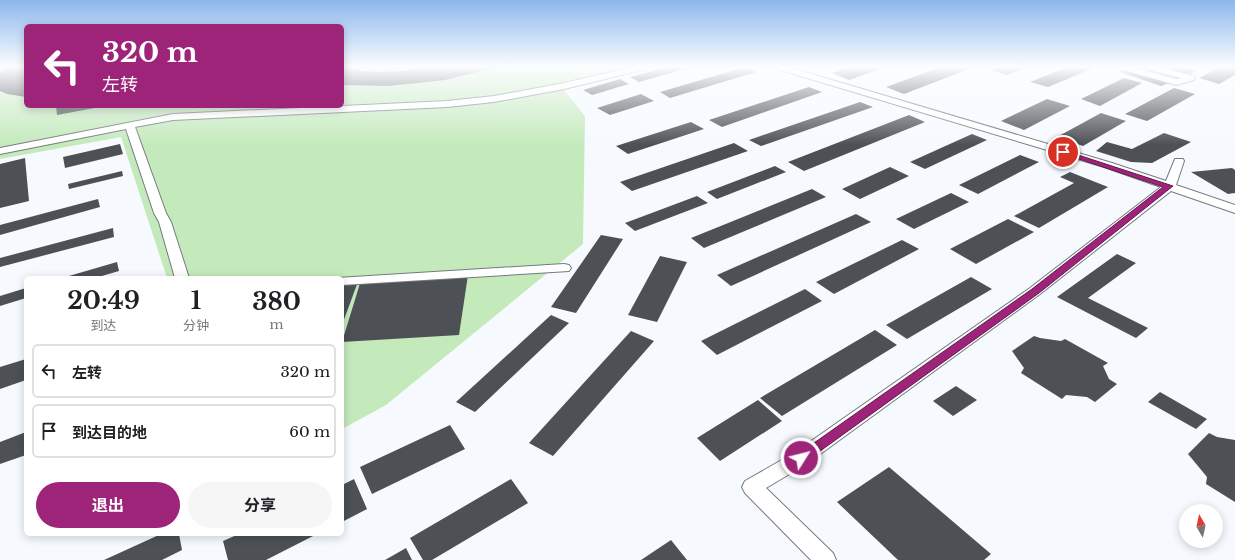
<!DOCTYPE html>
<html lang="zh">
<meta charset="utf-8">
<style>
:root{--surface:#fff;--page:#f6f6f6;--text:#202124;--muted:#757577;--line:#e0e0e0;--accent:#9e247a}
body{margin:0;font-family:"Libre Baskerville","Noto Sans SC",serif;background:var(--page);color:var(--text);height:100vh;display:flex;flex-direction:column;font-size:15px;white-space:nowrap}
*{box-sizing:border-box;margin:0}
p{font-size:13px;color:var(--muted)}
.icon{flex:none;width:22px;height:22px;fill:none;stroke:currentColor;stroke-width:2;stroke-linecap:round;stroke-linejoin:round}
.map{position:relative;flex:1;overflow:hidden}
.panel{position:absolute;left:24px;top:276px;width:320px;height:260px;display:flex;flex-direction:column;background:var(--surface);border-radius:6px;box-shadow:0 2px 10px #0003}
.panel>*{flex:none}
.banner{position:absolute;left:24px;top:24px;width:320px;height:84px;border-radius:6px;box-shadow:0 2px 10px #0003;background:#9e247a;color:#fff;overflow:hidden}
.needle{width:26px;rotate:351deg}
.tools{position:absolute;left:1179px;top:504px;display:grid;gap:8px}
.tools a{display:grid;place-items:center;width:44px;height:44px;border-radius:50%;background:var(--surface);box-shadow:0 2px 10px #0003;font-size:20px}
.pin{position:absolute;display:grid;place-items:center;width:34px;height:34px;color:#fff;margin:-17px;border:2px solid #fff;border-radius:50%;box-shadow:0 1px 4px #0007}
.me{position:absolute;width:44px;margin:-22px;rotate:54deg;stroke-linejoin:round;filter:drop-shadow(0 0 3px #0008)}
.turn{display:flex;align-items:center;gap:14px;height:84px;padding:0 12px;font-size:18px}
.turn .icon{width:52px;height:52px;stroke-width:2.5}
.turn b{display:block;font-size:28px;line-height:34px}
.eta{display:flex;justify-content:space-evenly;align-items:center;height:68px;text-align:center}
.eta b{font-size:24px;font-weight:700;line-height:28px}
.primary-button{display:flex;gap:8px;margin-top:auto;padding:8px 12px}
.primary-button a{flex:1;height:46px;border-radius:24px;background:var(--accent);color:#fff;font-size:16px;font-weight:700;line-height:46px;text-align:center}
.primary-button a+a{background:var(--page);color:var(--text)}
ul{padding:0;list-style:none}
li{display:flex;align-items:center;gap:12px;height:54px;margin:0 8px 6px;padding:0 4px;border:2px solid var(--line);border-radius:6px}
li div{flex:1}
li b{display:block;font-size:15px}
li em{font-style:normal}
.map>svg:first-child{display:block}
</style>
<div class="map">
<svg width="1235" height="560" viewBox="0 0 1235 560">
<rect width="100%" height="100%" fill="#f6faff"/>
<path fill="#c4eabc" d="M0 67H26V106H342V67H641L563 89 585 116 583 244 386 405 342 429V278H167L121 137 0 159Z"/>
<path fill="#4d5156" d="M8 67H26V97L7 94 0 91V73Z
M342 67 361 71 380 72 402 71 428 67H497L445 80 389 86 342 85Z
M668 67H692L639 82 630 77Z
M745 67 756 72 670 98 660 92Z
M852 67H886L849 80 832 73Z
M941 67H963L969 69 904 94 886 87Z
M998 67H1026L1007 75 991 70Z
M1067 67H1096L1048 87 1030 82Z
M1161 67H1181L1196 71 1187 75Z
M1220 67H1235V75L1219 84 1199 78Z
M1129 69 1171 82 1161 86 1120 72Z
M1124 78 1142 83 1100 106 1081 99Z
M620 79 629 84 592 95 583 90Z
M809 87 822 92 722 127 709 120Z
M1174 88 1195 94 1147 121 1125 114Z
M641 94 654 101 610 115 597 108Z
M1047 99 1070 106 1024 130 1001 121Z
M860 102 873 107 761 146 749 140Z
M56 106H100V107L57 115Z
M1101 113 1126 121 1083 146 1057 137Z
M909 115 925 122 804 171 788 162Z
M691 122 704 129 628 154 616 146Z
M1164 133 1191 142 1152 163 1131 162 1096 151 1107 142 1132 149Z
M972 134 987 140 925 169 910 162Z
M734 143 748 151 632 191 620 182Z
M120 144 123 154 65 168 63 157Z
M1020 155 1039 162 978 194 959 185Z
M25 158 29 201 0 208V164Z
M775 166 786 172 717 199 707 192Z
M890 167 909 176 860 199 842 189Z
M1232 168 1235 170V193L1228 194 1191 172Z
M122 171 123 176 69 189 68 184Z
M1070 172 1108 187 1039 228 1014 216 1074 183 1060 177Z
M812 189 826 197 704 248 691 238Z
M951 193 969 202 914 229 896 219Z
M697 196 708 203 635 231 625 223Z
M98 199 100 207 0 235V225Z
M856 214 871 222 731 286 717 275Z
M1008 219 1034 232 976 264 950 249Z
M113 228 114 237 0 267V258Z
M601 235 623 239 576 313 551 307Z
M902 240 919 249 834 294 816 282Z
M1117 254 1136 263 1088 298 1148 328 1136 338 1057 297Z
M660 256 687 262 657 322 628 315Z
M117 262 119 271 95 278H62Z
M468 275 459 335 342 342 361 280Z
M971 277 992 289 907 339 886 325Z
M359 279 342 325V280Z
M26 288V298L0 306V296Z
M805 289 822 301 717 355 701 341Z
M551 315 569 323 475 412 456 402Z
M875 330 897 345 782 416 760 398Z
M631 331 654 341 553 456 529 443Z
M1034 336 1040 338 1061 341 1065 339 1108 363 1103 366 1109 379 1117 384 1095 402 1087 397 1066 395 1062 399 1021 373 1024 368 1012 351Z
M26 359V380L0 389V367Z
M956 386 977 400 953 416 933 401Z
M1160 392 1207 419 1196 429 1148 402Z
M758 400 782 421 720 461 697 438Z
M450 425 465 449 372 494 360 467Z
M26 432V455L0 464V442Z
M1209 433 1217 437 1235 440V502L1206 484 1207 477 1188 454Z
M889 467 991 554 984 560H898L837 502Z
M354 479 367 509 342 522V485Z
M511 479 528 503 432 560H423L410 538Z
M161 534H179L182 550 162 560H104Z
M239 534H317L266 560H228L223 541Z
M671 540 687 560H641Z
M406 548 412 560H385Z"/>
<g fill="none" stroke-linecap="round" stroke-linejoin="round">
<defs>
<path id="minor" d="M634 67H647L646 69 564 89 494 102 447 107 173 120 135 127 166 213 171 222 189 278H175L159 222 154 213 126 129 0 154V148L173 114 447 101 494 96 564 83Z
M776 67H788L1112 163 1166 181 1175 159H1183L1184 161 1176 185 1235 205V213L1171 191 1040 294 808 463 766 488 833 553 836 560H811L745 493 742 487 745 481 794 453 1030 288 1161 187 1104 167 777 69Z
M1120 67H1132L1176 79 1181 78 1147 69 1146 67H1158L1194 76 1195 78 1194 80 1176 85 1121 69Z
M564 264 569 265 571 268 569 271 342 285V278H337Z"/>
</defs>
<use href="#minor" stroke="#757a7f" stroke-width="2"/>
<use href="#minor" fill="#fff" fill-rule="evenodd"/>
</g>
<linearGradient id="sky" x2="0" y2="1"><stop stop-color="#8bb7ec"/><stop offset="0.46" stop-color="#fbfdff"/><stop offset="1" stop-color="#fbfdff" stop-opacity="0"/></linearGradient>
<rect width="1235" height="145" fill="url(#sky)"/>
<path fill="#9e247a" stroke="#67174f" d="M1063 150 1173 186 1039 293 805 462 801 463 797 462 795 458 797 455 1032 289 1163 187 1061 153 1060 152Z"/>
</svg>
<div class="tools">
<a><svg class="needle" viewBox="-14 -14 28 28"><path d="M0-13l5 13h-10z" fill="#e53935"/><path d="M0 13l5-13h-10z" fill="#757577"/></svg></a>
</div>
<div class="pin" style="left:1063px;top:152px;background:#d93025"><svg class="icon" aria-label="arrive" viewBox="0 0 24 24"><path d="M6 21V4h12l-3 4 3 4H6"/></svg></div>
<svg class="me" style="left:801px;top:458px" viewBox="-20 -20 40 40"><circle r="17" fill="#9e247a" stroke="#fff" stroke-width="3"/><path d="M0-11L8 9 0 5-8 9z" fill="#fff"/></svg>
<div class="banner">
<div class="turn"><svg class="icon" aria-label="left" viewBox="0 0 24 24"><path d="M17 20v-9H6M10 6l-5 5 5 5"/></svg><div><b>320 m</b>左转</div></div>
</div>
<section class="panel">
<div class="eta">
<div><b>20:49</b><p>到达</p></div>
<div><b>1</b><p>分钟</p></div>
<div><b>380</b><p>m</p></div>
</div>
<ul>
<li><svg class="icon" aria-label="left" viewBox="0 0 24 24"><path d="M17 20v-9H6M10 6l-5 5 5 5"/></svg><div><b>左转</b></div><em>320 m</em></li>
<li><svg class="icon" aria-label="arrive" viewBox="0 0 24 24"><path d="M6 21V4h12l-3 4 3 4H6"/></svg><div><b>到达目的地</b></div><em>60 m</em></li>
</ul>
<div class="primary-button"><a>退出</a><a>分享</a></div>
</section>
</div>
